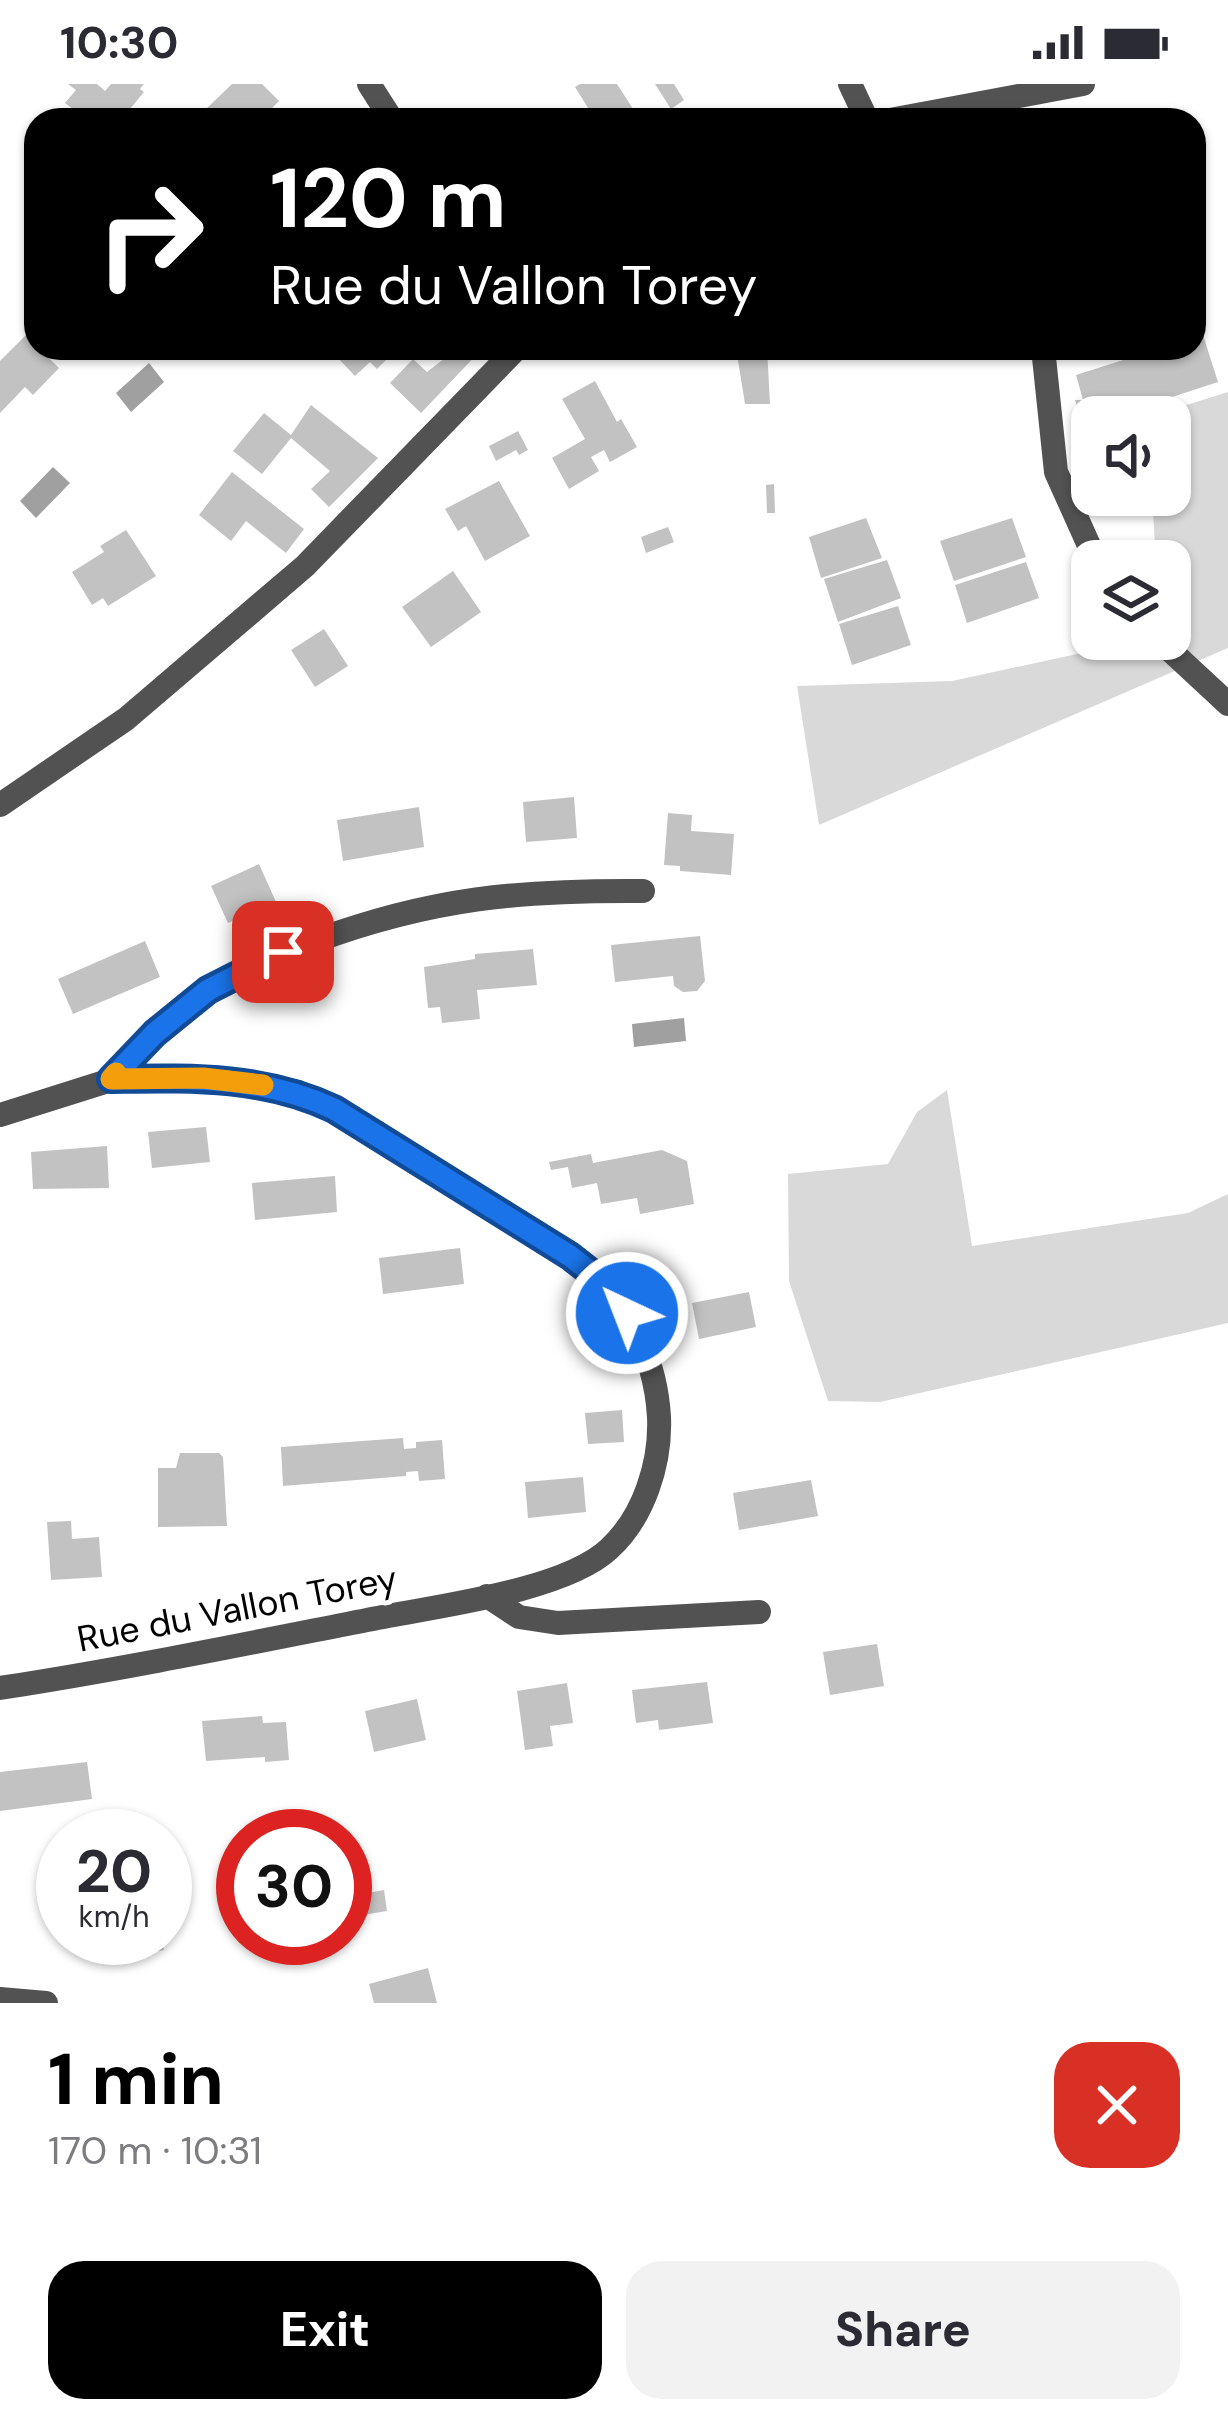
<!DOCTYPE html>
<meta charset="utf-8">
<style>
:root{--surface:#fff;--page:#f2f2f3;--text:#2b2b33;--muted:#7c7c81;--accent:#000}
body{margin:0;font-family:"DM Sans",sans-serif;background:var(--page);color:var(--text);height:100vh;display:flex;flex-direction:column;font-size:45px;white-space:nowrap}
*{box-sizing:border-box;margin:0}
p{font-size:39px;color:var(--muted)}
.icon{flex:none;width:66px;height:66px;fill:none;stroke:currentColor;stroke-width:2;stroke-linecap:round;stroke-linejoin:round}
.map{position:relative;height:1919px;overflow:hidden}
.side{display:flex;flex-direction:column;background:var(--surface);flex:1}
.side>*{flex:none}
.hud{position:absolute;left:24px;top:24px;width:1182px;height:252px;border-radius:36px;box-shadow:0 3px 9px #0004;background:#000;color:#fff;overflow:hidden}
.buttons{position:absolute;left:1071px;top:312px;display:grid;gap:24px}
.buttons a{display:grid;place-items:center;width:120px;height:120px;border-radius:24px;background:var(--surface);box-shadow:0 3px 9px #0004;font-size:60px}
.speed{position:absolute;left:36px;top:1725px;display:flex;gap:24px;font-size:60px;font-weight:700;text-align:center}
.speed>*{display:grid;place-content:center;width:156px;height:156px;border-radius:50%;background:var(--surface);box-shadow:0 3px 9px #0004;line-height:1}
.speed small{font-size:30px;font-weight:400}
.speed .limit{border:18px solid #d22;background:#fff;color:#111}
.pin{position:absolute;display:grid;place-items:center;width:102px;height:102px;color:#fff;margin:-51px;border-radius:24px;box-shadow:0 6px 18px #0006}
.me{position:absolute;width:132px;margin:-66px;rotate:317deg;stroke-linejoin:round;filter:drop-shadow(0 0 9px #0008)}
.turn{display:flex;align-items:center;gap:42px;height:252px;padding:0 48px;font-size:54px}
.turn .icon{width:156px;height:156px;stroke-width:2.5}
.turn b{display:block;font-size:84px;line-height:102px}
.round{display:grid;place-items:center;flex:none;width:126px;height:126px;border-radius:36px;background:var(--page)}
.overview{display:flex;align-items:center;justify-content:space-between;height:204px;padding:0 48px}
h1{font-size:72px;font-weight:800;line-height:90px;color:var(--accent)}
.primary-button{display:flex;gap:24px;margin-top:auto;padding:24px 48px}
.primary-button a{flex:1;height:138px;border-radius:36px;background:var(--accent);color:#fff;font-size:48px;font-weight:800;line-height:138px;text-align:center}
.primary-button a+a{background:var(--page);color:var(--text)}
.status{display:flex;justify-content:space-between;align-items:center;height:84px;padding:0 60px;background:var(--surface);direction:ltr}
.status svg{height:33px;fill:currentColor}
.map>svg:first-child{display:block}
</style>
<div class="status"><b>10:30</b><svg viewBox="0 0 49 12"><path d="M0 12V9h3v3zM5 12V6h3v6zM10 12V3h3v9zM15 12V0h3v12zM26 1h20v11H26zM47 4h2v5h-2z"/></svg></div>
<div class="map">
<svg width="1228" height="1919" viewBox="0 0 1228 1919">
<rect width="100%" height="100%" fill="#fff"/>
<path fill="#d9d9d9" d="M1228 308V564L819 741 797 602 952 597 1146 555H1170V477H1156L1152 411H1170V333H1161V329Z
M947 1006 972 1162 1188 1129 1228 1110V1239L880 1318 828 1317 789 1197 788 1090 888 1080 917 1028Z"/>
<path fill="#a0a0a0" d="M149 279 164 298 131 328 116 309Z
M53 383 70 399 36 434 20 417Z
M684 934 686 957 634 963 632 940Z"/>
<path fill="#c2c2c2" d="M68 0H97L105 7 111 0H144L140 5 144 8 121 36H87L65 19 76 6Z
M232 0H262L279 17 260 36H216L205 26Z
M580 0H617L640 36H603L595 24 590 27 575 3Z
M655 0H674L684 16 671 25Z
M26 251 59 284 33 311 25 303 0 329V277Z
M1203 251 1218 298 1111 333H1092V339L1084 342 1075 316H1083L1076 291 1161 264H1194V254Z
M346 264H398L377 285 370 278 355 292 337 273Z
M458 264H483L421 329 390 299 413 275 427 288Z
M736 264H767L770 320H745Z
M595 297 617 338 621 335 637 363 610 378 604 366 591 373 599 387 569 405 552 374 585 355 562 315Z
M311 321 378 374 329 423 311 405 330 387 291 354 262 390 233 367 264 329 291 351Z
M518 347 528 366 519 371 516 366 496 377 489 362Z
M232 388 304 445 286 469 246 437 231 457 199 431Z
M499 397 530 452 485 477 466 442 458 447 445 425Z
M774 400 775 429H767L766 401Z
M866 434 882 474 821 494 809 453Z
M1012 434 1026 473 954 497 940 457Z
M668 443 674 458 646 469 641 453Z
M126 446 156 492 108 522 103 514 92 521 72 488 104 468 100 462Z
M887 476 901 514 838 538 824 495Z
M1026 478 1039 514 967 539 955 501Z
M453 487 481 528 431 563 402 523Z
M898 522 911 561 852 581 839 540Z
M324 545 348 582 315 603 291 566Z
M574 713 577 754 526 758 523 718Z
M419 723 424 763 343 777 337 736Z
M668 729 692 731 691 747 734 750 731 791 680 787V782L664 781Z
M259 780 276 818 228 839 211 802Z
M700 852 705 897 697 907 683 908 674 902 673 892 615 898 611 861Z
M145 857 160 893 73 930 58 895Z
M533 865 537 901 477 906 480 935 442 939 440 923 428 924 424 883 475 875V870Z
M206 1043 210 1078 152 1084 148 1048Z
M107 1062 109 1104 33 1105 31 1068Z
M662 1066 687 1077 694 1120 640 1130 637 1114 601 1120 597 1099 572 1104 568 1083 551 1086 549 1078 591 1070 593 1079Z
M335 1092 337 1128 255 1136 252 1099Z
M460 1164 464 1200 383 1210 379 1174Z
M749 1208 756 1243 699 1255 692 1219Z
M622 1326 624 1358 588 1360 585 1329Z
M403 1354 404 1365 416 1364V1358L442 1356 445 1395 419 1397 418 1387 406 1388V1392L283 1402 281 1363Z
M180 1369H219L223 1373 227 1442 158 1443V1384H176Z
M583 1393 586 1428 528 1434 525 1398Z
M811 1396 818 1432 739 1446 733 1409Z
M71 1437 72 1455 99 1453 102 1493 51 1496 47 1438Z
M877 1560 884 1602 830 1611 823 1568Z
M707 1598 713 1639 659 1646 658 1636 636 1639 632 1606Z
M567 1599 573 1639 550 1642 553 1662 525 1666 517 1607Z
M417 1615 426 1656 374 1668 365 1627Z
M262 1632 263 1639 286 1638 289 1676 265 1678V1673L206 1677 202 1637Z
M87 1678 92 1715 0 1727V1688Z
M384 1806 387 1827 345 1834V1813Z
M110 1854H161L164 1866 115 1876Z
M428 1884 437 1919H374L369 1900Z"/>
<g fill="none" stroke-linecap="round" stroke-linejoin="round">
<path stroke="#525252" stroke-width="24" d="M369 0 392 36
M850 0 867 36
M890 36 1083 0
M1043 264 1056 388 1096 477
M1158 555 1228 620
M0 721 126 635 305 482 517 264
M111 996C140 964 170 932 206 907 238 885 279 870 315 857 432 814 519 806 643 807
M0 1031 111 996 203 994 254 999 298 1008 334 1025 570 1172C623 1213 655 1264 659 1333 661 1379 644 1433 609 1465 563 1508 430 1523 367 1536 245 1560 123 1585 0 1604
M487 1512 519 1533 558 1539 759 1528"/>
<path stroke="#525252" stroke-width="24" d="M0 1915 46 1919"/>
</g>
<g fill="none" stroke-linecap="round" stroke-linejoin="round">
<defs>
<path id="route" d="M283 868 208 906 155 949 111 995C188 994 262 991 334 1025L570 1172 602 1197 627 1229"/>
</defs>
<use href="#route" stroke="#114b97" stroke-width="30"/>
<use href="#route" stroke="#1a73e8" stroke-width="21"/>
<path stroke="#f59e0b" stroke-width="21" d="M116 989 111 995 203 994 263 1001"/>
</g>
<g text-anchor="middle" stroke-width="10" stroke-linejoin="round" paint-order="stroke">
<g font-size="36" fill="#000" stroke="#fff">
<text transform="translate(237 1524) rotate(-11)" y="13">Rue du Vallon Torey</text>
</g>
</g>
</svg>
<div class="buttons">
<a><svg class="icon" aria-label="sound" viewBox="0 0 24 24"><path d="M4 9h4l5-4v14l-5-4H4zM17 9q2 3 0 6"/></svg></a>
<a><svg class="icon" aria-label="layers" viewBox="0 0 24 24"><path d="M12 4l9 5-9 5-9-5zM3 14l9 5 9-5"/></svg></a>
</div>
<div class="speed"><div>20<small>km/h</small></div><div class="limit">30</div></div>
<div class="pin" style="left:283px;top:868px;background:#d93025"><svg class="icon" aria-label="arrive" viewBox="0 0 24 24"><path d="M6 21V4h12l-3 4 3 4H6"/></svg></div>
<svg class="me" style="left:627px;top:1229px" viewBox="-20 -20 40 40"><circle r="17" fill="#1a73e8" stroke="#fff" stroke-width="3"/><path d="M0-11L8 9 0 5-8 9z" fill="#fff"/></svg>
<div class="hud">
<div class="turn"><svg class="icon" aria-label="right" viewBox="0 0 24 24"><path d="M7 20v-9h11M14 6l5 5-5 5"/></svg><div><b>120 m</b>Rue du Vallon Torey</div></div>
</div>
</div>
<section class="side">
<div class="overview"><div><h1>1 min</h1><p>170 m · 10:31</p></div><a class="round" style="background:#d93025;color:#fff"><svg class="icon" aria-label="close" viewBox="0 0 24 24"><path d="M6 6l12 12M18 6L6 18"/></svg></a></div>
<div class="primary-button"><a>Exit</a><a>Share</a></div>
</section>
